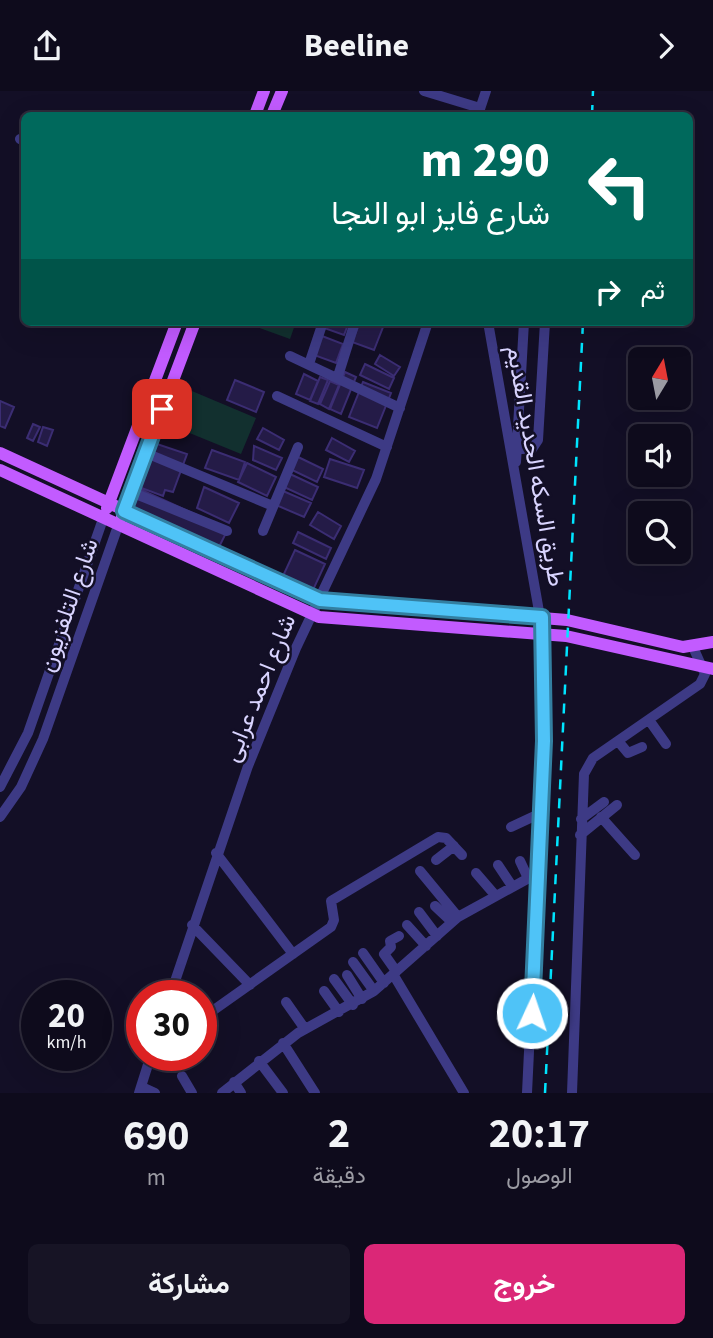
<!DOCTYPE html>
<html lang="ar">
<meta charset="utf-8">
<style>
:root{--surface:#0e0b1c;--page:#171425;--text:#f1f3f6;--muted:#9b9ba3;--line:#2e2b3b;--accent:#db2777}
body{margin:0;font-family:"Source Sans 3",Vazirmatn,sans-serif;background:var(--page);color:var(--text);direction:rtl;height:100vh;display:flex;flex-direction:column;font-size:26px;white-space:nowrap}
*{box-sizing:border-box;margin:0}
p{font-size:23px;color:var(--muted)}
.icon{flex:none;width:38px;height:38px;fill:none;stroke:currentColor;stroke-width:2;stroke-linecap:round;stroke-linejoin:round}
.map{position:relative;height:1002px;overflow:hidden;direction:ltr}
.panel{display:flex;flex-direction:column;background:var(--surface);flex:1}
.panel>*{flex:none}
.banner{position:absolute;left:21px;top:21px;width:672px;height:214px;border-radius:10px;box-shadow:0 7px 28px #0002,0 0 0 2px var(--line);direction:rtl;background:#00695c;color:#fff;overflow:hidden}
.needle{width:46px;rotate:10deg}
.fabs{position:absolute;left:628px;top:256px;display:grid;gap:14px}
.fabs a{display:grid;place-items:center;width:63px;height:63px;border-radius:10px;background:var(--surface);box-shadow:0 7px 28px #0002,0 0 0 2px var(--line);font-size:35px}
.speed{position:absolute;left:21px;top:889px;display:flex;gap:14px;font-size:35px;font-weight:700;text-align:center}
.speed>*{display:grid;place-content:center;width:91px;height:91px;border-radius:50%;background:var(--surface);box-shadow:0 7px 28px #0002,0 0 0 2px var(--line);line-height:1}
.speed small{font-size:18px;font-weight:400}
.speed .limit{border:10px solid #d22;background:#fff;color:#111}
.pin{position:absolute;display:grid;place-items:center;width:60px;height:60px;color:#fff;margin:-30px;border-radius:14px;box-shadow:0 4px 10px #0006}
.me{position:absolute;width:77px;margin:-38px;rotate:3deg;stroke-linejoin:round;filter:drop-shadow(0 0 5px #0008)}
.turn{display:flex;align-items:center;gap:24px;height:147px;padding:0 28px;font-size:32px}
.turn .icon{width:91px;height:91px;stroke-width:2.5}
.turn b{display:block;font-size:49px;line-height:60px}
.then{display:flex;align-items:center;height:66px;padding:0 28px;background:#0003;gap:14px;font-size:26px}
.eta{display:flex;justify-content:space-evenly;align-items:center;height:119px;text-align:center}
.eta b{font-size:42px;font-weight:700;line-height:49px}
.action{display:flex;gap:14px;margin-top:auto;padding:14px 28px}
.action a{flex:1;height:80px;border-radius:10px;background:var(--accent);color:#fff;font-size:28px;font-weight:700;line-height:80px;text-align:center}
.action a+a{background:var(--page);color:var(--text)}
header{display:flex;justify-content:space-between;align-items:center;height:91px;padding:0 28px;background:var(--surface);font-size:32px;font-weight:700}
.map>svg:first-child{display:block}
</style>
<header><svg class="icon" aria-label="forward" viewBox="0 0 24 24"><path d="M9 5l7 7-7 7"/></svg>Beeline<svg class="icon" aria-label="share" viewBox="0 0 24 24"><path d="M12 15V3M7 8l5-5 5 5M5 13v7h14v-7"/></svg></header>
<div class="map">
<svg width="713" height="1002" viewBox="0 0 713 1002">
<rect width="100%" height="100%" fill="#130f26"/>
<path fill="#12302f" d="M243 231H296L290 248Z
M180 295 256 327 241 363 165 332Z"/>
<path fill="#241b47" stroke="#3b2d73" stroke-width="2" d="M326 231H349L344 244 324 237Z
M360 231H385L374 259 352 251Z
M322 245 343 253 336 272 314 264Z
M380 264 400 276 394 285 375 273Z
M365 273 394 287 389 298 360 284Z
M345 281 356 286 341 323 330 318Z
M304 283 318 290 310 309 296 303Z
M320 286 328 289 318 313 310 310Z
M235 289 264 301 256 321 227 309Z
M330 290 339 294 329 318 320 313Z
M363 291 391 302 377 337 349 326Z
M0 310 14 316 5 337 0 335Z
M33 333 40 336 33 350 27 347Z
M43 336 53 339 47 355 38 351Z
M263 337 284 349 279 359 257 348Z
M332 347 355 360 349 371 326 359Z
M154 352 187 363 173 401 165 399 163 405 136 395Z
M254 355 282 367 276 379 253 369Z
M212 359 245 371 239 389 205 377Z
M296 365 323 378 317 391 290 378Z
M330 368 364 379 357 397 324 386Z
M247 372 276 386 267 405 238 391Z
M290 383 318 396 312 409 284 396Z
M204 396 239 412 229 432 197 417Z
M137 397 228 438 218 458 133 419Z
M283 400 311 412 304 426 276 414Z
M318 421 341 435 334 448 310 434Z
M298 441 331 457 326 468 293 452Z
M295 459 325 473 313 499 283 485Z"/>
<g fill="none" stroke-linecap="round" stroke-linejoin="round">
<path stroke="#3d3a85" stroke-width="10" d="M424 0 480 17
M478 24 486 0
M20 48 24 50
M488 231 543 543 544 650 527 1002
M290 265 400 317
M309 273 323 231
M338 285 355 231
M277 305 387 356
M517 358H532L538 349 545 231
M146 362 273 415
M516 371 524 231
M131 401 227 440
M263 440 298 356
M649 629 666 653
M618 650 628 662 642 656
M0 696 28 642 103 428
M0 726 21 696 43 648 118 435
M601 726 635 764
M581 728 604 711
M511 736 541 722
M580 744 617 714
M216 762 293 863
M436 769 454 755
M520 770 528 787
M498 774 512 795
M420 780 458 826
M476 782 495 804
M435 815 452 831
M419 821 437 845
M192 834 250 894
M407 834 426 855
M363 862 384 892
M353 871 374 900
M396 880 384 863 391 856 390 850 399 845
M393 883 464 1002
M347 884 362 908
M334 888 353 914
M324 900 339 921
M170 905 248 675 296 557 376 388 428 231
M286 911 305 938
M201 928 331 836 334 829 331 810 438 746 446 747 462 764
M283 952 315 1002
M259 970 283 1002
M182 985 192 1002
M234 991 241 1002
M142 996 155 1002
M139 1002 151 964
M222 1002 298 942 374 900 458 826 538 782
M572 1002 584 683 593 667 700 593 705 583 693 556"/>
<path stroke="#c25bff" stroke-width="12" d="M255 24 264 0
M272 24 282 0
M0 362 320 509 567 529 683 556 713 551
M0 379 319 526 566 545 713 578
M107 417 177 231
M122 425 195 231"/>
<path stroke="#00e5ff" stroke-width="2.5" stroke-dasharray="10 9" stroke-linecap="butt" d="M592 24 593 0
M545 1002 583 231"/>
</g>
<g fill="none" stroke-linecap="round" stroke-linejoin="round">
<defs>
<path id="route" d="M162 318 124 420 320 509 542 526 544 650 532 922"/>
</defs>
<use href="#route" stroke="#337fa1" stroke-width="18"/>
<use href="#route" stroke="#4fc3f7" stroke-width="12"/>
</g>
<g text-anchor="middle" stroke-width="5" stroke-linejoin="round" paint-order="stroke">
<g font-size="24" fill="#d9d4ff" stroke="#130f26">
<text transform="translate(536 375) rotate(80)" y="8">طريق السكه الحديد القديم</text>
<text transform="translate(68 514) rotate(-71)" y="8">شارع التلفزيون</text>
<text transform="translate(259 597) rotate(-68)" y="8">شارع احمد عرابى</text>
</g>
</g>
</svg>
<div class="fabs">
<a><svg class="needle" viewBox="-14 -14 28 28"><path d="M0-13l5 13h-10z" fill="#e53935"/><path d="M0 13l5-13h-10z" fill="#9b9ba3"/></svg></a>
<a><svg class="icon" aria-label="sound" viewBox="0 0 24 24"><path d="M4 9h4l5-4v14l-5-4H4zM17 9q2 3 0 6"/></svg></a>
<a><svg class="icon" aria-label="search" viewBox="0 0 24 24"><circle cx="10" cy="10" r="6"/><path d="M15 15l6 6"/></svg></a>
</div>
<div class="speed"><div>20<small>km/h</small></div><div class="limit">30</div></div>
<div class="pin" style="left:162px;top:318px;background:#d93025"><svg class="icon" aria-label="arrive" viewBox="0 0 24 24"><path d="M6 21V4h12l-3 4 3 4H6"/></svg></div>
<svg class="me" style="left:532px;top:922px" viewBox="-20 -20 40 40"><circle r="17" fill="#4fc3f7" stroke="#fff" stroke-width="3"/><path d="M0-11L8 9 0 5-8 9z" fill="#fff"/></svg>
<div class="banner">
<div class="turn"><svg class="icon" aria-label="left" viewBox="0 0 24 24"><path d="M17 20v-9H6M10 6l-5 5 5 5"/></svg><div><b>290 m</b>شارع فايز ابو النجا</div></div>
<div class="then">ثم<svg class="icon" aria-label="right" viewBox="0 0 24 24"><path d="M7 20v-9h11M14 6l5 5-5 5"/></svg></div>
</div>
</div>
<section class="panel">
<div class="eta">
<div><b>20:17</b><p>الوصول</p></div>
<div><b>2</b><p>دقيقة</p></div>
<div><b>690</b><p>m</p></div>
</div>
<div class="action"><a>خروج</a><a>مشاركة</a></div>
</section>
